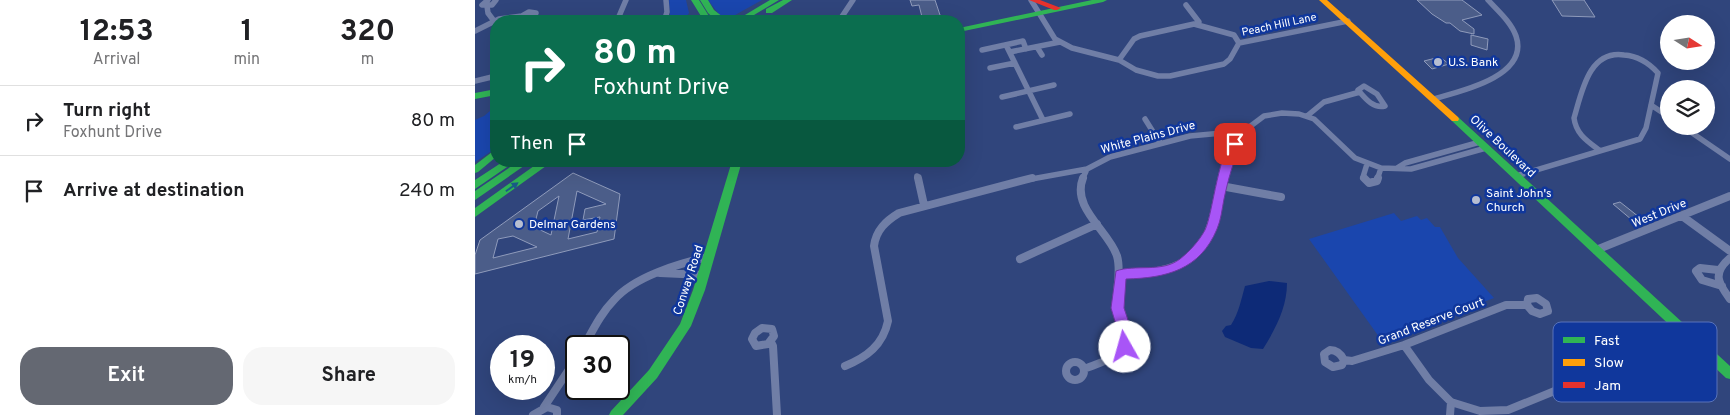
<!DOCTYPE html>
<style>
:root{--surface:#fff;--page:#f6f6f6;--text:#202124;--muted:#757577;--line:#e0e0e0;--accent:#646872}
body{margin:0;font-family:Overpass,sans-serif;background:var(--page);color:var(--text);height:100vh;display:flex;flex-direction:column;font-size:19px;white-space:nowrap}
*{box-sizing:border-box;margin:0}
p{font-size:16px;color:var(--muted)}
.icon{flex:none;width:28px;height:28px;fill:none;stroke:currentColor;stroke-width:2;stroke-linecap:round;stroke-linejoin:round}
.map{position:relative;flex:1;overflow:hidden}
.details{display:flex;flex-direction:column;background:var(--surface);width:475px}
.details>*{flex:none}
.banner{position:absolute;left:15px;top:15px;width:475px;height:152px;border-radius:20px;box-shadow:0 5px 20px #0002;background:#0b6e4f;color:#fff;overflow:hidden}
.needle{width:32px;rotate:102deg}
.controls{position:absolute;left:1185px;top:15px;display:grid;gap:10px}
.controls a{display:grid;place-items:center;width:55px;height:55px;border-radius:50%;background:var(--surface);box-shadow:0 5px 20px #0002;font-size:25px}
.speed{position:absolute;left:15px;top:335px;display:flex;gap:10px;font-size:25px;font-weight:700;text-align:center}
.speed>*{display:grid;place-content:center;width:65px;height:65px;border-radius:50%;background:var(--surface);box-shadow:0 5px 20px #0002;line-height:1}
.speed small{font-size:12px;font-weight:400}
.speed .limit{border:2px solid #111;border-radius:8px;background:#fff;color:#111}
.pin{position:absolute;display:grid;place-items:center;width:42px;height:42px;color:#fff;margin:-21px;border-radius:10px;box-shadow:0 2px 8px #0006}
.me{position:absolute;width:55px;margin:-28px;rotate:353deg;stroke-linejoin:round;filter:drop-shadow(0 0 4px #0008)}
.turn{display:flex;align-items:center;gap:18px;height:105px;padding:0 20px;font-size:22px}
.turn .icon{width:65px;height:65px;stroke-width:2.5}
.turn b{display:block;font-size:35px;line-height:42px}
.then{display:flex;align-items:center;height:48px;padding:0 20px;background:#0003;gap:10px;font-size:19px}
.eta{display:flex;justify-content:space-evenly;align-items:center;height:85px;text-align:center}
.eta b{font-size:30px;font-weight:700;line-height:35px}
.button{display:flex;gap:10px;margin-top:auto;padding:10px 20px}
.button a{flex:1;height:58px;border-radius:20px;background:var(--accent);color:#fff;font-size:20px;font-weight:700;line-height:58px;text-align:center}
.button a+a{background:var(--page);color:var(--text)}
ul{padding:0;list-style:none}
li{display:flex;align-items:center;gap:15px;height:70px;padding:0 20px;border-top:1px solid var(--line)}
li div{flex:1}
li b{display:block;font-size:19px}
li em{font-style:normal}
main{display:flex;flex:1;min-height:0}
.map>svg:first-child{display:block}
</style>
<main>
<section class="details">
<div class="eta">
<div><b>12:53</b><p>Arrival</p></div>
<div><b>1</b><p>min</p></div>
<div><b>320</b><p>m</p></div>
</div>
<ul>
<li><svg class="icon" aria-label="right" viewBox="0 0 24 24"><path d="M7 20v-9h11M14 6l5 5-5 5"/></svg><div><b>Turn right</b><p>Foxhunt Drive</p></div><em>80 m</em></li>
<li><svg class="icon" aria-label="arrive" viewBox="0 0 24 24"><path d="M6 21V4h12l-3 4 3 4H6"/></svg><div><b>Arrive at destination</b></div><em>240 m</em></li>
</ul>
<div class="button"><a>Exit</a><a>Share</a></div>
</section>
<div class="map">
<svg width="1255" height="415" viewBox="0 0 1255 415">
<rect width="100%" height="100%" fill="#30457c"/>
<path fill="#1a46ae" d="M194 0H211L214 13 208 21H192L195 14Z
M233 0H287L253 19 247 18Z
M21 106V148L0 162V120L9 116Z
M919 213 926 221 942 216 946 220 952 218 960 227H965L983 258 1019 298 907 341 834 239Z"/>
<path fill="#0d2a77" d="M794 281 812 283C812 307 801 328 788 349L776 348 750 337 747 331 751 326 756 325C764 312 766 300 770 286Z"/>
<path fill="#4b5d89" stroke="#8f9bbb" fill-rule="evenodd" d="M435 0H460L467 21H448L444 5 437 6Z
M942 0H987L1007 15 987 20 999 29V34L985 31 975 23H971L957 14Z
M1077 0H1109L1120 17 1087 16Z
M996 35 1013 39 1012 50 996 45Z
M965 57 974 64 957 69 949 61Z
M98 173 145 194 139 239 0 274V255L5 240ZM102 191 131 204 110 209 108 220 125 217 122 232 93 239ZM84 196 76 235 59 227 63 211ZM38 236 62 247 18 258 23 239Z
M1145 202 1164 217 1157 220 1138 204Z"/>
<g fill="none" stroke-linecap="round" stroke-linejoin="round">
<path stroke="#707ea6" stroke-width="5.5" d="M13 0 7 5H17L21 0
M556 0 580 39 597 48 644 60 661 70 683 76H695L749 64 755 59 764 43 873 21
M711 5 724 22 723 25
M12 6 13 13 19 21
M54 12 61 13 55 18H47V16Z
M142 21 151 0
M189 21 192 12 191 0
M364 21 378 0
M0 31 24 19 47 16
M531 45 568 120
M562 47 567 55
M507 50 548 41 551 49
M535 52 585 42
M644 60 659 39 665 36 719 24 759 35 764 43
M515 68 540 63
M0 81 21 76
M889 86 902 94 910 106C898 109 890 98 883 90Z
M527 97 579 85
M958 99C983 92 1055 77 1041 36 1036 22 1023 11 1013 0
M1176 105 1194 117
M832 116 849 102 885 92
M670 119 685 143
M1207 126 1255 159
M541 127 595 114
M922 168 930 163 1005 142
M442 176 443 180
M1041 176 1165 139 1171 128 1183 73C1174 63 1163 56 1149 55 1114 50 1107 91 1099 118 1101 134 1112 141 1124 150
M551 180 612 169 635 157 715 136 769 131 789 116 807 113 824 114 839 119 880 158 906 168 936 169 1011 148
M607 180 612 169
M747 180 755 155 769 131
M891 180 888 177 892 164
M902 180 906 168"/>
<path stroke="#707ea6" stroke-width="8" d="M443 178 449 205
M608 178C596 208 634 231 642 256 647 273 640 290 642 306 643 315 648 323 650 332 656 356 626 362 609 369
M889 178 894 183 902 181 903 178
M746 186 806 197
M1207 216 1255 251
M1121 250 1255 196
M1255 258C1237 273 1243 283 1255 299
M545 259 622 224
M1243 270 1225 268 1221 271 1227 280 1247 286
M185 273 229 275
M645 275C724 271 733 252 747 178
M1062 298 1071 304 1073 311 1065 314 1057 311 1052 305 1053 299Z
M287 328 297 329 299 336 293 344 281 346 277 339 280 333Z
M296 342 298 346 302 415
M929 345 954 380 976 402 1005 411 1033 410 1104 381 1132 357 1205 328
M109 346C118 330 126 313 139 300 159 277 204 263 234 257
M855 350C862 350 866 354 869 360L867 365 858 367 850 362 849 354Z
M869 360 877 361 929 345 1031 305H1052
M591 371a9 9 0 1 1 18 0a9 9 0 1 1-18 0Z
M370 366C392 357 408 345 413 321L399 246C401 230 411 221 424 213L557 178
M69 407 101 359
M58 415 72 407 82 410V415
M975 415 976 402"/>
<path fill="#30b455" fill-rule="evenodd" d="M216 0H224L237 21H229Z
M225 0H233L239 10 248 17V21H242L233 13Z
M295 0H304L269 21H260Z
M308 0H317L297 13H291V9Z
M617 0H632L628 2 484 32V28Z
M21 89V95L0 99V93Z
M980 116 983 117 1255 366V379L1251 378 977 121 976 119 977 117Z
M21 149V157L3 172 0 173V165Z
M29 161H41L0 189V180Z
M44 161H56L0 200V191Z
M66 161H78L0 217V208Z
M257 161H267L230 290 216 326 182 378 148 415H134L136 411 174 370 205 324 218 290Z"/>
<path fill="#ff9f0a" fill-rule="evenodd" d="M844 0H852L983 117 984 119 983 121H977Z
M229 16 246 17 250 19 246 21H211Z"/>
<path fill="#e5322d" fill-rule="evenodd" d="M554 0H565L586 8 582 10H579Z"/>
</g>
<defs><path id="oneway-solid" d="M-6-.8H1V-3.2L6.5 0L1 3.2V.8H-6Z" transform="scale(1.25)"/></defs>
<use fill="#1a5c87" href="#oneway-solid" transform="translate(37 187) rotate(-35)"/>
<path fill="#a855f7" stroke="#6d37a1" d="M760 140 766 144C758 162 753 180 749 199 747 209 746 220 742 229 725 270 691 278 651 279L649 308 658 335 655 352 650 353 645 352 643 347 644 335 636 308 641 271C660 264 687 273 705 259 715 251 724 241 730 230 738 214 744 145 760 140Z"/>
<g fill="#b7bed1" stroke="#10379c" stroke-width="2">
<circle cx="963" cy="62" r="5"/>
<circle cx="1001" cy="200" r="5"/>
<circle cx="44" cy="224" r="5"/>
</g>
<g text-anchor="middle" stroke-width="5" stroke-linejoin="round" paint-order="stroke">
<g font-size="11" fill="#fff" stroke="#10379c">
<text transform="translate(804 24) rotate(-12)" y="4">Peach Hill Lane</text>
</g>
<g font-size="12" fill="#fff" stroke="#10379c" text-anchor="start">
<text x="973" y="66">U.S. Bank</text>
<text x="1011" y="197">Saint John's<tspan x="1011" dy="14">Church</tspan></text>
<text x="54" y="228">Delmar Gardens</text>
</g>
<g font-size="12" fill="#fff" stroke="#10379c">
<text transform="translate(673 137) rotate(-15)" y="4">White Plains Drive</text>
<text transform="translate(1028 146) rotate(43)" y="4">Olive Boulevard</text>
<text transform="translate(1184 213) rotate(-22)" y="4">West Drive</text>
<text transform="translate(213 280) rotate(-72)" y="4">Conway Road</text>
<text transform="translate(956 321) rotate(-21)" y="4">Grand Reserve Court</text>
</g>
</g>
<rect x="1078" y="322" width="164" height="80" rx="8" fill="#10379c" stroke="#5873ba" stroke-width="1"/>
<rect x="1088" y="337" width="22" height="6" fill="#30b455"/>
<rect x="1088" y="359" width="22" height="7" fill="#ff9f0a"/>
<rect x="1088" y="382" width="22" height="6" fill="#e5322d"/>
<g font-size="14" fill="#fff">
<text x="1119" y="345">Fast</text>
<text x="1119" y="367">Slow</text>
<text x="1119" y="390">Jam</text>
</g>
</svg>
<div class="controls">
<a><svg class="needle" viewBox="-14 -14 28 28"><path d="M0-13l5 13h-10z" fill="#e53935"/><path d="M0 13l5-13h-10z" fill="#757577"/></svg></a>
<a><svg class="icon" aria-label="layers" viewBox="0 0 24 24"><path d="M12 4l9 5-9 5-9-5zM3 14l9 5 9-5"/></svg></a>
</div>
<div class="speed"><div>19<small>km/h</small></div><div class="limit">30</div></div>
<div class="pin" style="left:760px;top:144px;background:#d93025"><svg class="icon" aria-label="arrive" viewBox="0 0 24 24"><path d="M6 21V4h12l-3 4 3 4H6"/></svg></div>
<svg class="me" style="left:650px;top:347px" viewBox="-20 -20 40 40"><circle r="19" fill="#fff"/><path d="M0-13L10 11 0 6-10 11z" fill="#a855f7"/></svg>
<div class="banner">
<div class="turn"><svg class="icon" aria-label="right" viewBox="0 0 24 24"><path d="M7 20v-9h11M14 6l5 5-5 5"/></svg><div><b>80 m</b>Foxhunt Drive</div></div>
<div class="then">Then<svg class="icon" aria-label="arrive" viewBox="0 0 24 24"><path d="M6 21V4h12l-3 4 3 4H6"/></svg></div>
</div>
</div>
</main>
